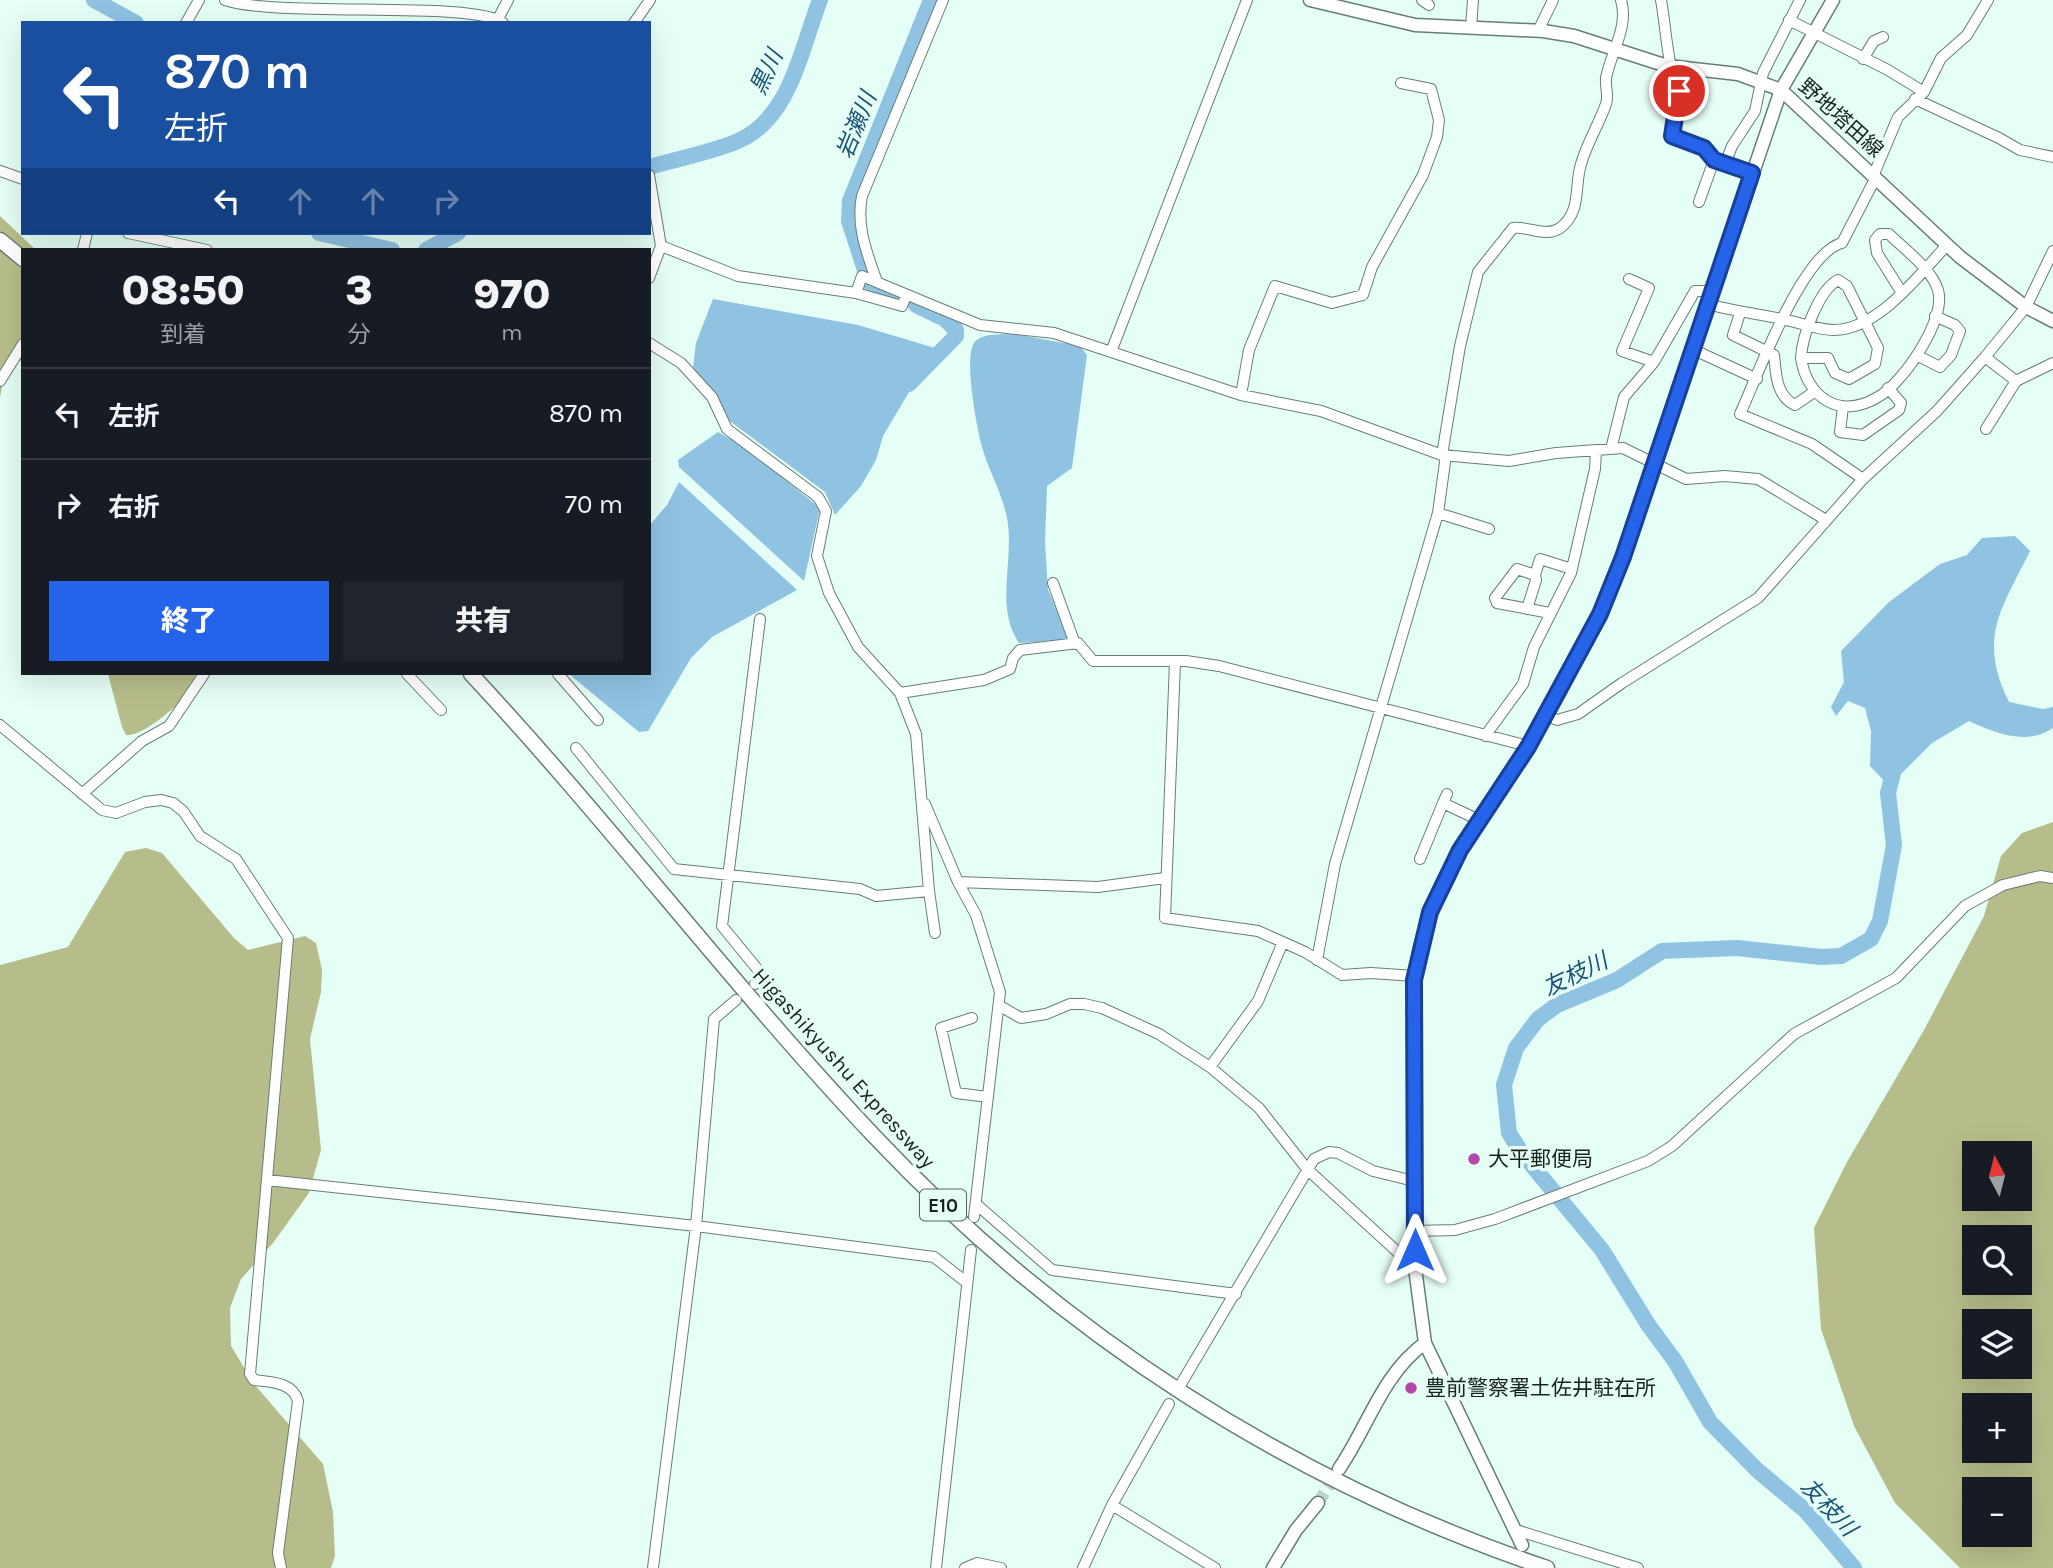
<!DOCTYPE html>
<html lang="ja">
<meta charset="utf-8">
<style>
:root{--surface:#171b24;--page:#20242c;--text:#f1f3f6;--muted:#9ea1a6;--line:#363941;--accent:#2563eb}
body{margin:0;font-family:Karla,"Noto Sans JP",sans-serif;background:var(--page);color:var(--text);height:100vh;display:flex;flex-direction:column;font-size:26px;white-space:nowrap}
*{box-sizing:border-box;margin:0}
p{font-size:23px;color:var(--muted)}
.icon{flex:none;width:38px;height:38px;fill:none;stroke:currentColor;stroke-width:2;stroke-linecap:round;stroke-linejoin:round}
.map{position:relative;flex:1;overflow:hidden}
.drawer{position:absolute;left:21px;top:248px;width:630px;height:427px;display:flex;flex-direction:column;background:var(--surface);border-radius:0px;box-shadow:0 7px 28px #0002}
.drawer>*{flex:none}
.guide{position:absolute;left:21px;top:21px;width:630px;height:214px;border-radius:0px;box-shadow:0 7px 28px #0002;background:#1a4fa0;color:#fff;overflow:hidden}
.needle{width:46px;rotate:353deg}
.controls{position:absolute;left:1962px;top:1141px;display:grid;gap:14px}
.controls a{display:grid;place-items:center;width:70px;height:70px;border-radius:0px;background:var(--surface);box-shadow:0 7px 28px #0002;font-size:35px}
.pin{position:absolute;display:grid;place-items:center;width:60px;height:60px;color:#fff;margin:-30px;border:4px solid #fff;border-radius:50%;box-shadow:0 2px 7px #0007}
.me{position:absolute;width:77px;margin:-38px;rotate:0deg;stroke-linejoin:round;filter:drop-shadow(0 0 5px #0008)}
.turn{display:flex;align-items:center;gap:24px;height:147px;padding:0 28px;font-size:32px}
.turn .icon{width:91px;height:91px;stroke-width:2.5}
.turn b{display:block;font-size:49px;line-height:60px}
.lanes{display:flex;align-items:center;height:66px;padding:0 28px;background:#0003;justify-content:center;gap:35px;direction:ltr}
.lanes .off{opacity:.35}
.eta{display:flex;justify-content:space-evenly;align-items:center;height:119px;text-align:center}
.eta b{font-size:42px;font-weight:800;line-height:49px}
.cta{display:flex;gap:14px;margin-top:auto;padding:14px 28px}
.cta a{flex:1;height:80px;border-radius:0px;background:var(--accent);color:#fff;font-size:28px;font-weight:800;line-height:80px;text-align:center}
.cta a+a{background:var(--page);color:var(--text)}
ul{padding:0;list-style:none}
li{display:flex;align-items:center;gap:21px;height:91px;padding:0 28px;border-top:2px solid var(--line)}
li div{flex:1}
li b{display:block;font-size:26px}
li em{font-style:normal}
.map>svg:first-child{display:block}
</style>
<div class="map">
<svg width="2053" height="1568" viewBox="0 0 2053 1568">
<rect width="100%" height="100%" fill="#e5fef6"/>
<path fill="#b7bd8a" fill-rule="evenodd" d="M0 216 36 250H23V360L14 362 4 378 0 397Z
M108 674H209C194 690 146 738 126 735L122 727Z
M2053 822V1568H1960L1895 1503 1854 1426 1821 1329 1814 1228 1847 1162 1924 1030 1984 916 2001 856 2022 833ZM1974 1153H2020V1199H1974ZM1974 1237H2020V1283H1974ZM1974 1321H2020V1367H1974ZM1974 1405H2020V1451H1974ZM1974 1489H2020V1535H1974Z
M146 848 162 853 234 938 248 950 305 936 316 943 322 970 321 992 310 1039 321 1150 309 1193 273 1243 241 1279 230 1308 231 1346 254 1384 323 1464 333 1512 335 1556 331 1568H0V965L68 947 125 852Z"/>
<path fill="#90c2e2" d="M713 299 858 325 935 348 907 380 912 387 883 436 876 460 861 486 835 515 825 492 727 419 717 397 693 368 696 343Z
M1015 334 1080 346 1087 355 1072 468 1047 486 1045 542 1048 590 1069 638 1068 640 1019 643C994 606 1015 560 1007 518 1002 492 987 468 981 443 976 423 964 358 974 343 982 332 1003 335 1015 334Z
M718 432 746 448 820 508 804 581 679 467 678 460Z
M679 482 797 590 712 637 691 658 648 731 639 732 569 674H649V526L667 505Z
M2015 536 2030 551C2002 608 1977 638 2009 702L2043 709 2053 707V728C2027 746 1995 733 1969 721L1932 743 1889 786 1870 766 1871 731 1865 708 1848 701 1836 716 1831 707 1844 682 1841 651 1889 602 1940 564 1967 555 1982 538Z"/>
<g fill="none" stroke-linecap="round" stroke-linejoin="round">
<path stroke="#90c2e2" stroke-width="16" d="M94 0 136 23
M649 167C676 159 713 152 738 141 791 118 801 48 820 0
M319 233 392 250
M426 250 458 233
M865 270 849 221 850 201 931 0
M871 284 894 295
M909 384 956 336V330L945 319 916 305
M1854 1568 1806 1511 1757 1470 1710 1422 1675 1361 1649 1326 1602 1250 1521 1152 1509 1133 1504 1085 1516 1048 1538 1019 1557 1005 1617 980 1662 951 1737 948 1821 957 1841 956 1871 939 1880 921 1894 845 1888 793 1895 765"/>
<path stroke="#bcd2cb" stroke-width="12" stroke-dasharray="12 6" stroke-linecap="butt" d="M1318 1503 1339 1470"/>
<defs>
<path id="minor" d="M225 0C277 18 476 0 503 23
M1422 0 1429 5
M1661 0C1665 22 1666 44 1671 67
M499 17 508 0
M1789 20 1888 70 1924 92
M186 23 199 0
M634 23 650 0
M1471 28 1473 0
M1538 31 1553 0
M1863 59 1874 41 1883 37
M1683 68 1672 136 1704 148 1714 160 1752 173
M1915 99 1999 138 2020 150 2053 157
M1725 164 1732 146 1755 111 1763 73 1800 0
M0 171 23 179
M1874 174 1898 117 1924 92 1941 58 1967 35 1988 0
M649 175 661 246 649 278
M1699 202 1714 160
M128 233 207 250
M661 246 738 276 856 293 902 306 906 296
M83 250 87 233
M1629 279 1649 288 1622 351 1654 362 1695 291H1711
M1838 280 1847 286 1878 348 1875 364 1849 379 1835 373 1828 358H1801C1802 336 1819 290 1838 280Z
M877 282C867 253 856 227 862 196L943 0
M856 293 862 276 980 325 1054 333 1241 395 1321 411 1442 455 1509 461 1556 453 1623 448 1686 479 1725 476 1758 479 1826 520
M1707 304C1733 311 1760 314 1786 320 1802 323 1818 330 1834 330 1878 330 1920 274 1947 245
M1740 313 1733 335 1774 355C1776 374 1776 396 1795 405L1814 392
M1692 349 1757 379
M1111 352 1247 0
M1918 356 1940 367 1951 355 1960 331 1955 325 1935 316
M1985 357 2016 381 2053 363
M1801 358C1807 398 1840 420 1878 397 1903 383 1947 319 1938 290 1931 268 1905 250 1889 234H1880L1875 240 1877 253 1902 293
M0 381 23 344
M1241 395 1249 350 1275 286 1332 303 1363 295 1372 267 1423 175 1437 137 1439 120 1431 89 1401 83
M1843 406 1840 432 1863 435 1899 410 1901 403 1888 388
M1986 429 2016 381
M1611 449 1624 397 1654 362
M1442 455 1460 346 1478 272 1513 228C1529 226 1545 238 1560 228 1582 212 1574 186 1581 164 1587 143 1599 124 1606 104 1609 96 1605 86 1606 78 1611 52 1629 27 1621 0
M1863 479 1812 444 1740 414C1758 375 1802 253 1842 243L1876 177
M1438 513 1489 529
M1535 575 1540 559 1572 569
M1053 583 1075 644
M1527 609 1536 580 1535 575 1517 569 1495 598 1497 603 1550 613
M1175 662 1165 918 1258 931 1305 952 1342 975 1371 973 1415 976
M407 674 441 710
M558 674 598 720
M900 693 984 680 1010 669 1013 658 1020 650 1078 643 1093 661H1186L1219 666 1528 746
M1545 715 1557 720 1578 714 1622 683 1758 598 1863 479 1937 411 1985 357 2026 307 2053 251
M0 725 102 810 116 813 145 802 161 800 173 803 183 811 200 836 236 859 288 938 250 1374 254 1380C271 1382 293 1382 298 1401L278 1553 281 1568
M1485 736 1523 684 1534 647 1571 573 1595 469 1596 450
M576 748 674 869 860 889 876 896 929 891 916 734 900 693 858 647 829 593 817 556 826 511 818 497 727 429 712 397 681 363 649 343
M82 794 142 741 169 726 204 674
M1447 794 1443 803 1479 820
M925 804 958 882 976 915 1000 992 974 1217
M1420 859 1443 803
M958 882 1098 887 1165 878
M929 891 935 933
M1317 960 1335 864 1438 513 1446 455
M755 984 763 976 722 926 760 619
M1000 1006 1021 1018 1046 1014 1070 1004H1084L1102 1008 1159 1034 1210 1067 1259 1108 1307 1169 1415 1268
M972 1018 941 1028 956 1093 988 1097
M1210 1067 1258 1001 1283 942
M267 1180 696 1226 934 1257 966 1282
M976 1204 1052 1270 1236 1294
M1415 1231 1455 1230 1495 1219 1648 1161 1672 1146 1794 1034 1896 978 1965 906 2003 885 2040 876 2053 878
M1181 1384 1314 1159 1329 1152 1338 1153 1373 1171 1414 1181
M1112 1505 1215 1568
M1516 1530 1638 1568
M653 1568 696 1226 714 1019 736 1000
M936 1568 971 1250
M965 1568 977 1563 1001 1568
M1083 1568 1112 1505 1169 1404"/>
<path id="major" d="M1310 0 1415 25 1543 31 1574 36 1667 66 1738 74 1781 90 1960 257 2026 307 2053 321
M1425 1343 1522 1545
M1339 1469C1368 1427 1382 1374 1425 1343L1415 1268 1414 980 1420 948 1430 912 1460 850 1528 746 1600 614 1623 557 1781 90 1833 0
M1273 1568 1296 1530 1318 1503"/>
<path id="highway" d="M0 240 23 259
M471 674C611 824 734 988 875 1137 1062 1335 1289 1481 1547 1568"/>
</defs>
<use href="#minor" stroke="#677e77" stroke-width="12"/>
<use href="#major" stroke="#677e77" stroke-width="15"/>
<use href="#highway" stroke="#677e77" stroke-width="17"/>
<use href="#minor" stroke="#fff" stroke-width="10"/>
<use href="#major" stroke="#fff" stroke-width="12"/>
<use href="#highway" stroke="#fff" stroke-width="14"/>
</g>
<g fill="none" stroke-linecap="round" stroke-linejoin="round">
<defs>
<path id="route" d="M1415 1250 1414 980 1430 912 1460 850 1528 747 1560 688 1600 614 1623 557 1752 173 1714 160 1704 148 1672 136 1679 91"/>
</defs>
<use href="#route" stroke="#184099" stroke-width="18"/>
<use href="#route" stroke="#2563eb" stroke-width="12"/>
</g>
<g fill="#b148aa" stroke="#e5fef6" stroke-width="2.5">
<circle cx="1474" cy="1159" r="7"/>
<circle cx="1411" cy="1388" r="7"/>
</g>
<g text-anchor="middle" stroke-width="7" stroke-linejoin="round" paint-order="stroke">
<rect fill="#e5fef6" stroke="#566460" stroke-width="2" x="920" y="1189.5" width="46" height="31" rx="5"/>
<g font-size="19" font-weight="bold" fill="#19221f">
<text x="943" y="1212">E10</text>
</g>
<g font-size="21" fill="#19221f" stroke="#e5fef6">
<text transform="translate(1841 118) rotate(42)" y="7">野地塔田線</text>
<text transform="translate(844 1068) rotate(48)" y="7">Higashikyushu Expressway</text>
</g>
<g font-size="21" fill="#19221f" stroke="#e5fef6" text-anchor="start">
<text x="1488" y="1166">大平郵便局</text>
<text x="1425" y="1395">豊前警察署土佐井駐在所</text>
</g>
<g font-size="23" font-style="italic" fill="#1b5576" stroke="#e5fef6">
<text transform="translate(766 72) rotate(-65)" y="8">黒川</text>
<text transform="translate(856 125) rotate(-68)" y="8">岩瀬川</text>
<text transform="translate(1575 974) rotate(-26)" y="8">友枝川</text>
<text transform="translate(1829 1507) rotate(47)" y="8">友枝川</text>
</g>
</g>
</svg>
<div class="controls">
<a><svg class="needle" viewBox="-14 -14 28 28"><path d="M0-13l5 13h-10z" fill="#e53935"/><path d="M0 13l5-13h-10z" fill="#9ea1a6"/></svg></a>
<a><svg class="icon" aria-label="search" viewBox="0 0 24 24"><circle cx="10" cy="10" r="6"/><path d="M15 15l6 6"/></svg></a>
<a><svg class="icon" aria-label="layers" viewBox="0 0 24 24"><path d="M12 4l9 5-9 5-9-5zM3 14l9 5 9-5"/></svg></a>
<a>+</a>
<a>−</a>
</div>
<div class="pin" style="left:1679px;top:91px;background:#d93025"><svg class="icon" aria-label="arrive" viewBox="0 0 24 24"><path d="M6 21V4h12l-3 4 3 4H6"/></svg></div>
<svg class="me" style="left:1415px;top:1250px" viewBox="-20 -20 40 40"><path d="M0-17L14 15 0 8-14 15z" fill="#2563eb" stroke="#fff" stroke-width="4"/></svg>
<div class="guide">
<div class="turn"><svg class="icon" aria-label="left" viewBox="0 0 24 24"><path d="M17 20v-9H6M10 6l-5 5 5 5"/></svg><div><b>870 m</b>左折</div></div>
<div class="lanes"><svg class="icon" aria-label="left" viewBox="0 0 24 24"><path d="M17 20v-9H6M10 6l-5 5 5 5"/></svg><svg class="icon off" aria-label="ahead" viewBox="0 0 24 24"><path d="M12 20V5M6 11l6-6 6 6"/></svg><svg class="icon off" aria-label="ahead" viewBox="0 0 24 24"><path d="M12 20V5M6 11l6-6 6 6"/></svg><svg class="icon off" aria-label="right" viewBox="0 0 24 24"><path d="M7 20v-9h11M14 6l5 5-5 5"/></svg></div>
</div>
<section class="drawer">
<div class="eta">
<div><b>08:50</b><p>到着</p></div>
<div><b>3</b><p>分</p></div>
<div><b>970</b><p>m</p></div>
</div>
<ul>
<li><svg class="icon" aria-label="left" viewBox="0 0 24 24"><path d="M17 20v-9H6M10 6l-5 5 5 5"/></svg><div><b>左折</b></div><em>870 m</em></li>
<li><svg class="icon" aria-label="right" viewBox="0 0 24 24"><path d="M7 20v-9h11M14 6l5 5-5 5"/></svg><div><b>右折</b></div><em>70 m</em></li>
</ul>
<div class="cta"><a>終了</a><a>共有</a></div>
</section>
</div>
